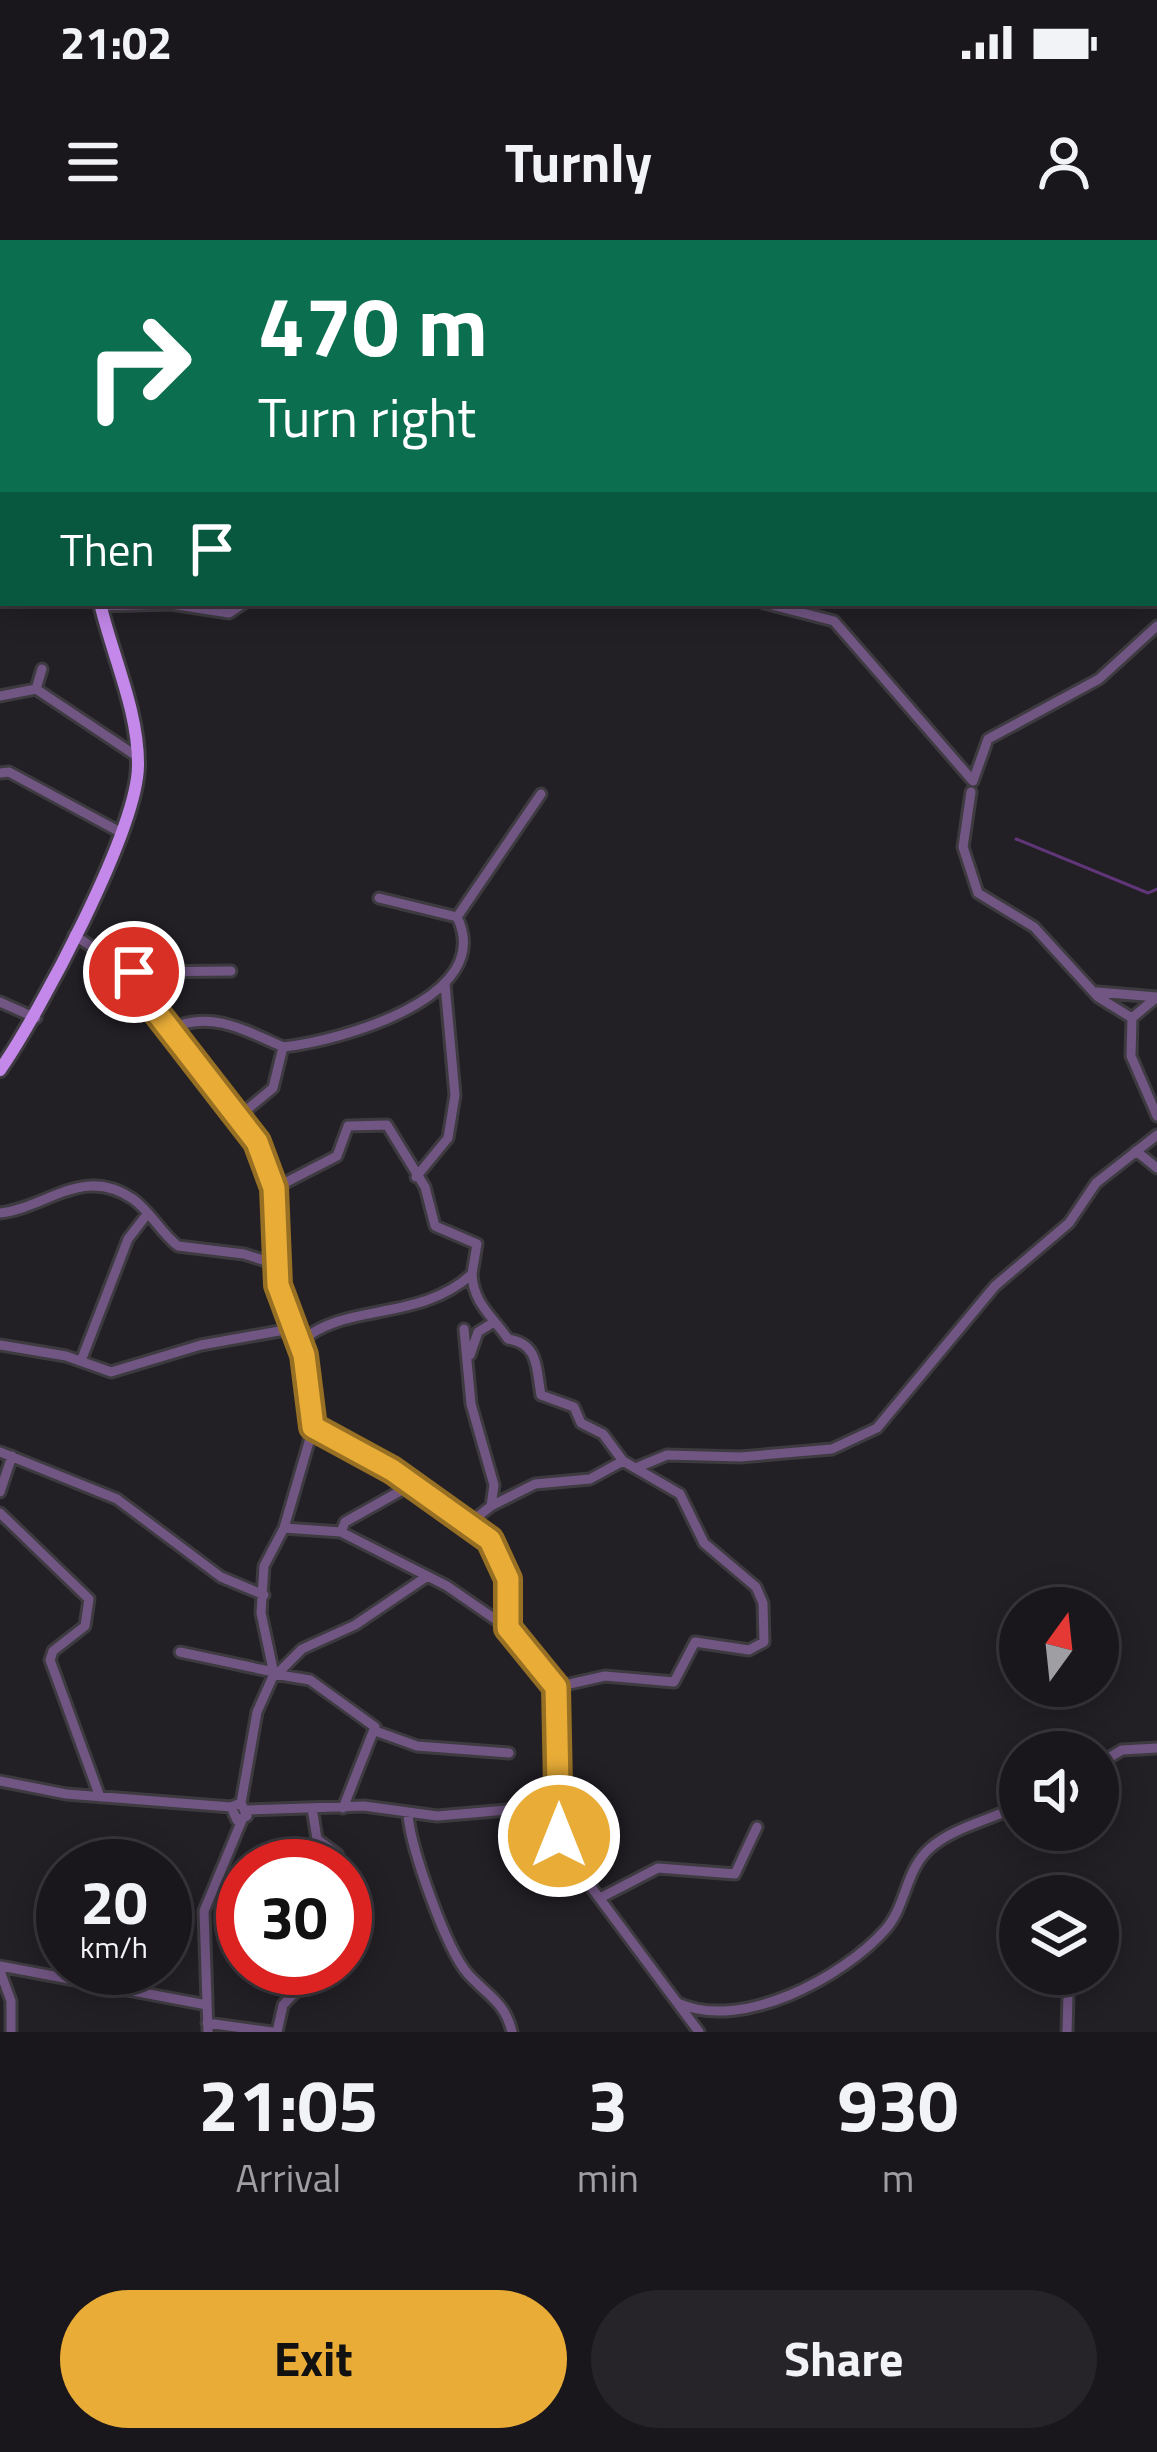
<!DOCTYPE html>
<style>
:root{--surface:#1a171c;--page:#272429;--text:#f1f3f6;--muted:#9f9fa3;--line:#38363b;--accent:#e8ac37}
body{margin:0;font-family:"Titillium Web",sans-serif;background:var(--page);color:var(--text);height:100vh;display:flex;flex-direction:column;font-size:45px;white-space:nowrap}
*{box-sizing:border-box;margin:0}
p{font-size:39px;color:var(--muted)}
.icon{flex:none;width:66px;height:66px;fill:none;stroke:currentColor;stroke-width:2;stroke-linecap:round;stroke-linejoin:round}
.map{position:relative;height:1792px;overflow:hidden}
.drawer{display:flex;flex-direction:column;background:var(--surface);flex:1}
.drawer>*{flex:none}
.top-card{position:absolute;left:0px;top:0px;width:1158px;height:366px;box-shadow:0 6px 30px #0003,0 0 0 3px var(--line);background:#0b6e4f;color:#fff;overflow:hidden}
.needle{width:78px;rotate:15deg}
.buttons{position:absolute;left:999px;top:1347px;display:grid;gap:24px}
.buttons a{display:grid;place-items:center;width:120px;height:120px;border-radius:50%;background:var(--surface);box-shadow:0 6px 30px #0003,0 0 0 3px var(--line);font-size:60px}
.speed{position:absolute;left:36px;top:1599px;display:flex;gap:24px;font-size:60px;font-weight:700;text-align:center}
.speed>*{display:grid;place-content:center;width:156px;height:156px;border-radius:50%;background:var(--surface);box-shadow:0 6px 30px #0003,0 0 0 3px var(--line);line-height:1}
.speed small{font-size:30px;font-weight:400}
.speed .limit{border:18px solid #d22;background:#fff;color:#111}
.pin{position:absolute;display:grid;place-items:center;width:102px;height:102px;color:#fff;margin:-51px;border:6px solid #fff;border-radius:50%;box-shadow:0 3px 12px #0007}
.me{position:absolute;width:132px;margin:-66px;rotate:0deg;stroke-linejoin:round;filter:drop-shadow(0 0 9px #0008)}
.turn{display:flex;align-items:center;gap:42px;height:252px;padding:0 60px;font-size:54px}
.turn .icon{width:156px;height:156px;stroke-width:2.5}
.turn b{display:block;font-size:84px;line-height:102px}
.then{display:flex;align-items:center;height:114px;padding:0 60px;background:#0003;gap:24px;font-size:45px}
.eta{display:flex;justify-content:space-evenly;align-items:center;height:204px;text-align:center}
.eta b{font-size:72px;font-weight:700;line-height:84px}
.primary-button{display:flex;gap:24px;margin-top:auto;padding:24px 60px}
.primary-button a{flex:1;height:138px;border-radius:72px;background:var(--accent);color:#111;font-size:48px;font-weight:700;line-height:138px;text-align:center}
.primary-button a+a{background:var(--page);color:var(--text)}
.status{display:flex;justify-content:space-between;align-items:center;height:84px;padding:0 60px;background:var(--surface);direction:ltr}
.status svg{height:33px;fill:currentColor}
header{display:flex;justify-content:space-between;align-items:center;height:156px;padding:0 60px;background:var(--surface);font-size:54px;font-weight:700}
.map>svg:first-child{display:block}
</style>
<div class="status"><b>21:02</b><svg viewBox="0 0 49 12"><path d="M0 12V9h3v3zM5 12V6h3v6zM10 12V3h3v9zM15 12V0h3v12zM26 1h20v11H26zM47 4h2v5h-2z"/></svg></div>
<header><svg class="icon" aria-label="menu" viewBox="0 0 24 24"><path d="M4 6h16M4 12h16M4 18h16"/></svg>Turnly<svg class="icon" aria-label="person" viewBox="0 0 24 24"><circle cx="12" cy="8" r="4"/><path d="M4 21q1-7 8-7t8 7"/></svg></header>
<div class="map">
<svg width="1157" height="1792" viewBox="0 0 1157 1792">
<rect width="100%" height="100%" fill="#221f25"/>
<g fill="none" stroke-linecap="round" stroke-linejoin="round">
<path stroke="#603679" stroke-width="3" d="M1016 599 1148 653 1157 649"/>
<defs>
<path id="minor" d="M186 0 198 3
M443 0 446 3
M1057 0 1063 3
M76 3 78 0
M844 3 845 0
M0 51 3 54
M1155 81 1157 82
M1155 163 1157 162
M0 249H3
M1155 320 1157 321
M764 363 834 381 973 541 988 499 1099 439 1157 386
M101 366 171 364 229 373 244 363
M36 449 138 517
M0 456 36 449 42 429
M0 533 9 532 120 592
M971 552 963 607 978 653 1034 687 1098 757 1132 778
M457 677 541 554
M74 695 112 720 152 763 251 893 275 948 278 1045 304 1115 313 1188 284 1288 264 1326 261 1373 274 1434 257 1472 241 1563
M133 742 129 736 134 732 231 731
M1097 752 1157 757
M0 762 36 778
M1132 778 1131 816 1157 876
M1132 778 1157 757
M170 789C211 770 245 790 283 807
M238 877 273 848 283 807C339 801 497 758 457 677L379 658
M1136 911 1157 928
M416 937 448 898 455 855 445 744
M275 948 337 916 348 886 387 885 425 947 435 986 477 1004 472 1034C418 1083 347 1061 300 1102
M0 973C49 967 83 925 133 959 151 972 161 993 178 1006L244 1014 278 1025
M472 1034C473 1063 493 1077 508 1099 540 1104 536 1130 541 1155L574 1167 581 1183 603 1194 623 1221 590 1239 535 1244 491 1266
M464 1089 471 1164 494 1245 491 1266 471 1282
M0 1105 66 1116 111 1132 201 1105 296 1088
M470 1115 478 1092 494 1082
M81 1121 128 999 148 973
M313 1188C345 1199 472 1274 488 1298 507 1327 506 1355 508 1388
M0 1212 117 1259 221 1337 264 1355
M638 1227 667 1215 740 1217 832 1209 877 1188 995 1046 1069 983 1096 943 1157 895
M0 1252 12 1216
M0 1273 89 1359 85 1386 53 1411 50 1420 100 1557
M284 1288 341 1292 447 1346 508 1388 556 1447 559 1582
M341 1292 345 1282 411 1245
M180 1412 269 1431
M278 1433 302 1409 355 1385 426 1337
M274 1434 310 1440 375 1487 343 1568
M556 1447 605 1436 674 1442 695 1402 749 1410 764 1402 763 1363 756 1347 704 1303 680 1254 623 1221
M378 1492 417 1506 509 1513
M1098 1524 1122 1510 1157 1508
M0 1541 66 1554 231 1567 241 1563 247 1576 237 1580 231 1567
M312 1568 317 1599 337 1614 342 1626
M248 1570 364 1566 437 1576 507 1570 559 1582V1596L571 1620 699 1792
M408 1575C411 1609 446 1709 468 1734 488 1756 505 1762 512 1792
M345 1635V1644
M600 1658 658 1628 735 1634 757 1587
M0 1726 207 1765
M0 1731 11 1761V1792
M1059 1734 1068 1756 1067 1792
M678 1763C742 1792 843 1737 885 1690 906 1667 905 1631 929 1609 953 1587 991 1580 1020 1565
M207 1783 272 1792
M208 1792 204 1671 242 1580
M277 1792 283 1765 318 1728"/>
<path id="major" d="M332 3 334 0
M0 830C39 774 137 591 138 526 139 472 112 415 100 363"/>
</defs>
<use href="#minor" stroke="#3d3b40" stroke-width="15"/>
<use href="#major" stroke="#3d3b40" stroke-width="18"/>
<use href="#minor" stroke="#715583" stroke-width="9"/>
<use href="#major" stroke="#c388e9" stroke-width="12"/>
</g>
<g fill="none" stroke-linecap="round" stroke-linejoin="round">
<defs>
<path id="route" d="M134 732 133 742 257 902 274 948 278 1045 304 1115 313 1187 392 1230 490 1300 508 1339V1388L556 1447 559 1596"/>
</defs>
<use href="#route" stroke="#977024" stroke-width="30"/>
<use href="#route" stroke="#e8ac37" stroke-width="21"/>
</g>
</svg>
<div class="buttons">
<a><svg class="needle" viewBox="-14 -14 28 28"><path d="M0-13l5 13h-10z" fill="#e53935"/><path d="M0 13l5-13h-10z" fill="#9f9fa3"/></svg></a>
<a><svg class="icon" aria-label="sound" viewBox="0 0 24 24"><path d="M4 9h4l5-4v14l-5-4H4zM17 9q2 3 0 6"/></svg></a>
<a><svg class="icon" aria-label="layers" viewBox="0 0 24 24"><path d="M12 4l9 5-9 5-9-5zM3 14l9 5 9-5"/></svg></a>
</div>
<div class="speed"><div>20<small>km/h</small></div><div class="limit">30</div></div>
<div class="pin" style="left:134px;top:732px;background:#d93025"><svg class="icon" aria-label="arrive" viewBox="0 0 24 24"><path d="M6 21V4h12l-3 4 3 4H6"/></svg></div>
<svg class="me" style="left:559px;top:1596px" viewBox="-20 -20 40 40"><circle r="17" fill="#e8ac37" stroke="#fff" stroke-width="3"/><path d="M0-11L8 9 0 5-8 9z" fill="#fff"/></svg>
<div class="top-card">
<div class="turn"><svg class="icon" aria-label="right" viewBox="0 0 24 24"><path d="M7 20v-9h11M14 6l5 5-5 5"/></svg><div><b>470 m</b>Turn right</div></div>
<div class="then">Then<svg class="icon" aria-label="arrive" viewBox="0 0 24 24"><path d="M6 21V4h12l-3 4 3 4H6"/></svg></div>
</div>
</div>
<section class="drawer">
<div class="eta">
<div><b>21:05</b><p>Arrival</p></div>
<div><b>3</b><p>min</p></div>
<div><b>930</b><p>m</p></div>
</div>
<div class="primary-button"><a>Exit</a><a>Share</a></div>
</section>
